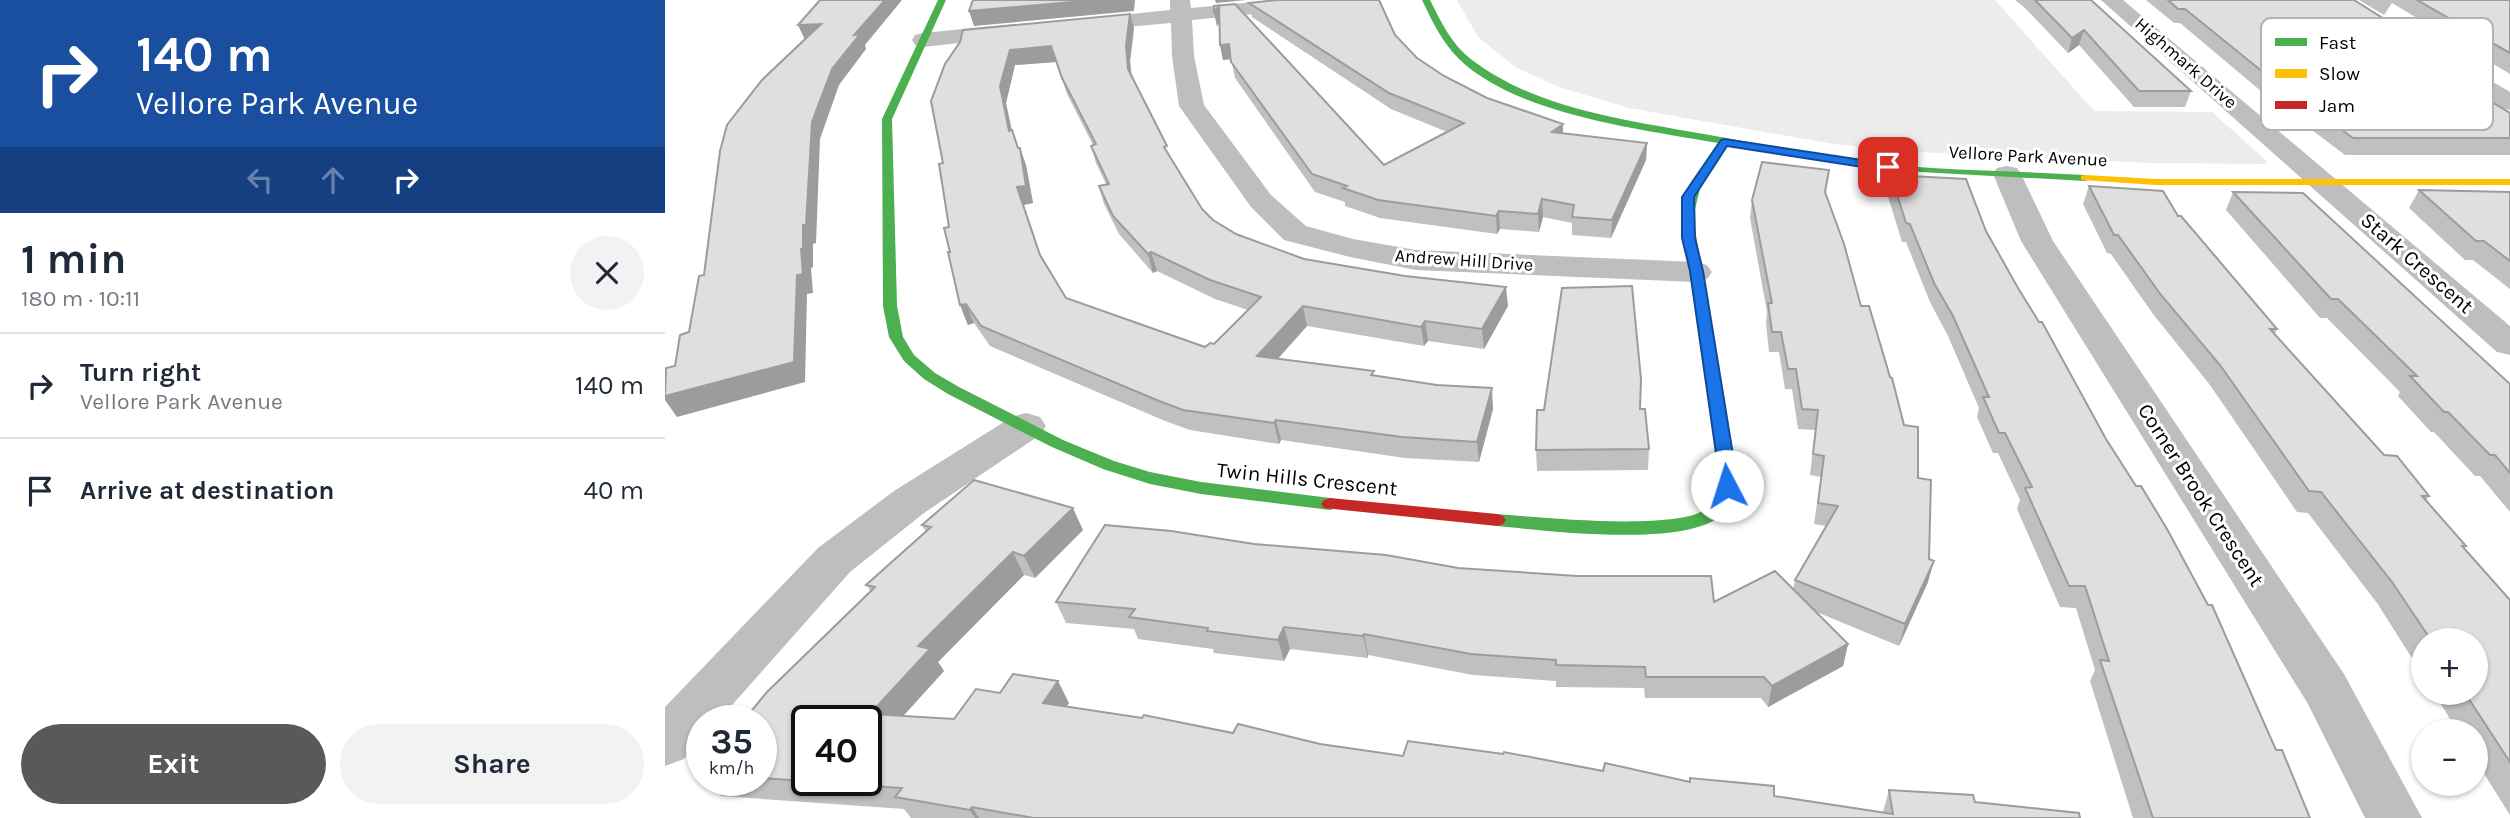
<!DOCTYPE html>
<meta charset="utf-8">
<style>
:root{--surface:#fff;--page:#f2f2f3;--text:#1f2937;--muted:#747a83;--line:#e0e1e3;--accent:#595959}
body{margin:0;font-family:Karla,sans-serif;background:var(--page);color:var(--text);height:100vh;display:flex;flex-direction:column;font-size:26px;white-space:nowrap}
*{box-sizing:border-box;margin:0}
p{font-size:23px;color:var(--muted)}
.icon{flex:none;width:38px;height:38px;fill:none;stroke:currentColor;stroke-width:2;stroke-linecap:round;stroke-linejoin:round}
.map{position:relative;flex:1;overflow:hidden}
.details{display:flex;flex-direction:column;background:var(--surface);width:665px}
.details>*{flex:none}
.guide{background:#1a4fa0;color:#fff;overflow:hidden}
.tools{position:absolute;left:1746px;top:628px;display:grid;gap:14px}
.tools a{display:grid;place-items:center;width:77px;height:77px;border-radius:50%;background:var(--surface);box-shadow:0 2px 5px #0004;font-size:35px}
.speed{position:absolute;left:21px;top:705px;display:flex;gap:14px;font-size:35px;font-weight:700;text-align:center}
.speed>*{display:grid;place-content:center;width:91px;height:91px;border-radius:50%;background:var(--surface);box-shadow:0 2px 5px #0004;line-height:1}
.speed small{font-size:18px;font-weight:400}
.speed .limit{border:4px solid #111;border-radius:10px;background:#fff;color:#111}
.pin{position:absolute;display:grid;place-items:center;width:60px;height:60px;color:#fff;margin:-30px;border-radius:14px;box-shadow:0 4px 10px #0006}
.me{position:absolute;width:77px;margin:-38px;rotate:355deg;stroke-linejoin:round;filter:drop-shadow(0 0 5px #0008)}
.turn{display:flex;align-items:center;gap:24px;height:147px;padding:0 21px;font-size:32px}
.turn .icon{width:91px;height:91px;stroke-width:2.5}
.turn b{display:block;font-size:49px;line-height:60px}
.lanes{display:flex;align-items:center;height:66px;padding:0 21px;background:#0003;justify-content:center;gap:35px;direction:ltr}
.lanes .off{opacity:.35}
.round{display:grid;place-items:center;flex:none;width:74px;height:74px;border-radius:37px;background:var(--page)}
.overview{display:flex;align-items:center;justify-content:space-between;height:119px;padding:0 21px}
h1{font-size:42px;font-weight:700;line-height:52px}
.cta{display:flex;gap:14px;margin-top:auto;padding:14px 21px}
.cta a{flex:1;height:80px;border-radius:42px;background:var(--accent);color:#fff;font-size:28px;font-weight:700;line-height:80px;text-align:center}
.cta a+a{background:var(--page);color:var(--text)}
ul{padding:0;list-style:none}
li{display:flex;align-items:center;gap:21px;height:105px;padding:0 21px;border-top:2px solid var(--line)}
li div{flex:1}
li b{display:block;font-size:26px}
li em{font-style:normal}
main{display:flex;flex:1;min-height:0}
.map>svg:first-child{display:block}
</style>
<main>
<section class="details">
<div class="guide">
<div class="turn"><svg class="icon" aria-label="right" viewBox="0 0 24 24"><path d="M7 20v-9h11M14 6l5 5-5 5"/></svg><div><b>140 m</b>Vellore Park Avenue</div></div>
<div class="lanes"><svg class="icon off" aria-label="left" viewBox="0 0 24 24"><path d="M17 20v-9H6M10 6l-5 5 5 5"/></svg><svg class="icon off" aria-label="ahead" viewBox="0 0 24 24"><path d="M12 20V5M6 11l6-6 6 6"/></svg><svg class="icon" aria-label="right" viewBox="0 0 24 24"><path d="M7 20v-9h11M14 6l5 5-5 5"/></svg></div>
</div>
<div class="overview"><div><h1>1 min</h1><p>180 m · 10:11</p></div><a class="round"><svg class="icon" aria-label="close" viewBox="0 0 24 24"><path d="M6 6l12 12M18 6L6 18"/></svg></a></div>
<ul>
<li><svg class="icon" aria-label="right" viewBox="0 0 24 24"><path d="M7 20v-9h11M14 6l5 5-5 5"/></svg><div><b>Turn right</b><p>Vellore Park Avenue</p></div><em>140 m</em></li>
<li><svg class="icon" aria-label="arrive" viewBox="0 0 24 24"><path d="M6 21V4h12l-3 4 3 4H6"/></svg><div><b>Arrive at destination</b></div><em>40 m</em></li>
</ul>
<div class="cta"><a>Exit</a><a>Share</a></div>
</section>
<div class="map">
<svg width="1845" height="818" viewBox="0 0 1845 818">
<rect width="100%" height="100%" fill="#fff"/>
<path fill="#ececec" d="M792 0H1330L1429 111 1547 112 1602 161 1600 164 1485 163 1234 151 1168 144 964 108 894 87 850 67 813 37Z"/>
<g fill="none" stroke-linecap="round" stroke-linejoin="round">
<path fill="#bebebe" fill-rule="evenodd" d="M505 0H525L526 8 609 0H682L679 4 672 6 527 20 529 56 539 105 606 195 641 226 688 239 751 250 1031 262 1042 265 1047 272 1042 279 1031 282 751 270 685 257 619 240 586 207 514 106 507 56 506 23 416 31 408 30 405 25 408 20 416 19 505 10Z
M1436 0H1458L1845 326V355L1832 352Z
M1665 0H1689L1845 92V110L1836 108Z
M349 24 357 26 360 31 357 36 258 47 250 45 247 40 250 35 258 33Z
M1342 166 1352 168 1356 174 1388 241 1679 674 1757 818H1700L1643 704 1356 241 1328 174 1332 168Z
M361 413 375 417 381 426 375 435 259 513 185 572 53 721H37V739L19 759 0 766V707L153 548 229 491 347 417Z"/>
<path fill="#4caf50" fill-rule="evenodd" d="M273 0H281L227 119 232 306 238 337 249 355 270 373 294 387 398 440 449 461 485 472 536 482 665 498 671 500 674 504 671 508 665 510 536 494 485 484 438 469 387 447 283 394 259 379 239 361 224 337 218 306 217 119Z
M757 0H765C776 22 787 45 807 60 868 106 948 118 1021 131 1087 142 1153 156 1219 164 1286 171 1353 171 1420 175L1426 178 1420 181 1219 170 1063 145 1036 185 1028 217 1070 467C1070 485 1067 510 1050 520 1005 546 884 531 832 526L826 524 823 520 826 516 832 514C871 517 1015 532 1042 508 1052 498 1053 481 1054 467L1016 217 1024 185 1053 143C976 129 852 115 794 59 777 42 767 21 757 0Z"/>
<path fill="#ffc107" fill-rule="evenodd" d="M1420 175 1491 179H1845V185H1491L1416 180V176Z"/>
<path fill="#c62828" fill-rule="evenodd" d="M665 498 832 514 838 516 841 520 838 524 832 526 659 508 656 504 659 500Z"/>
</g>
<path fill="#c0c0c0" fill-rule="evenodd" d="M1350 0H1426L1526 91 1520 107H1469L1414 45 1403 53 1359 7Z
M1481 0H1689L1709 32 1845 113V155H1680L1603 97 1515 23H1509Z
M1694 0H1845V74L1727 3 1719 15Z
M584 3 730 35 752 58 779 76 822 98 898 124V133L982 143 981 160 946 238 907 235V223L878 217 874 232 835 229 832 234 715 218 680 206V202L650 192 570 78 566 59 558 60 555 45 554 23 552 26 549 12 719 165 782 132 726 109 587 17Z
M469 28 465 61 467 76 504 156 537 209 548 220 571 234 639 259 843 306 819 349 763 341 759 346 642 326 613 359 710 376 828 409 814 462 740 458 616 440 614 444 525 430 500 421 325 346 309 323 303 325 295 305 285 252 278 163 280 64ZM391 62 402 94 428 145 426 146 431 163 441 184 434 186 439 204 454 234 488 273 492 271 550 299 583 310 549 344 540 347 401 298 376 257 358 205 368 203 361 165 355 148H353L347 130 341 103 350 65Z
M1226 175 1321 231 1611 750 1645 818H1468L1425 681 1430 670 1411 608 1395 607 1352 509 1355 500 1333 453H1328L1312 417 1314 408 1283 336 1265 302 1241 242H1237L1222 193Z
M1424 186 1513 216 1612 329 1610 334 1719 455 1764 496 1761 501 1801 546 1799 548 1845 600V815L1811 761V732H1793L1769 693H1811V640H1759V677L1712 603 1643 513 1632 512 1545 385 1488 314 1446 254 1442 253 1418 204Z
M1754 190 1845 192V289L1808 260H1800L1744 208Z
M1568 192 1845 384V512L1815 476H1810L1769 432H1766L1733 396 1735 392 1662 318H1655L1561 210Z
M1160 193 1196 306 1253 478 1263 582 1234 646 1149 611 1183 644 1178 666 1103 707 1096 698H980L979 688 891 687V681L808 675 703 655V658L625 649 619 661 549 653 548 649 473 639 469 629 401 623 391 602 589 544 793 568 1049 602 1128 590 1130 580 1161 526 1149 524 1156 477 1145 475 1150 430 1133 429 1127 389H1120L1114 352H1104L1101 323 1102 312 1085 218 1087 200Z
M975 409 984 449 983 470 872 471 871 450Z
M257 525 418 530 370 578 359 575 273 662 279 671 238 716 289 719 404 703 402 706 568 733 655 744 738 756 938 771 1025 782 1109 796 1218 812 1224 790 1310 802 1415 818H246L239 809 56 796 42 780H96V721L206 591 201 585 261 532Z"/>
<path fill="#9c9c9c" d="M220 0H237L200 45 201 49 174 85 155 139 151 243 148 244V267L146 268 148 293 142 294 140 382 12 417 0 400V396L132 275 136 249 147 122 167 69 189 35Z
M430 0H470L469 11 309 26 304 11Z
M550 0H581L551 3Z
M554 6 557 20 552 26 549 12Z
M465 14 469 28 465 61 467 85 463 69 461 45Z
M156 24 140 40 133 25Z
M1419 30 1414 45 1403 53 1407 38Z
M564 44 567 59 558 60 555 45Z
M386 46 391 62 350 65 341 103 350 148 344 131 335 86 345 50Z
M898 124V140L887 132Z
M982 143 981 160 946 238 947 220Z
M355 148 361 165 368 203 358 205 352 187 357 159Z
M877 199 878 217 874 232 873 214Z
M834 211 835 229 832 234 831 216Z
M486 252 492 271 488 273 483 254Z
M841 287 843 306 819 349 817 329Z
M301 304 309 323 303 325 295 305Z
M638 306 642 326 597 376 592 356Z
M760 321 763 341 759 346 756 327Z
M827 388 828 409 814 462 812 442Z
M611 420 616 440 614 444 609 423Z
M408 508 418 530 370 578 359 556Z
M348 552 359 575 273 662 279 671 220 736 205 714 253 646Z
M1269 561 1263 582 1234 646 1240 624Z
M619 627 625 649 619 661 613 640Z
M699 634 703 655V658L698 636Z
M1183 644 1178 666 1103 707 1107 686Z
M393 681 404 703 390 725 378 703Z
M307 807 314 818H310L305 810Z"/>
<path fill="#dfdfdf" stroke="#9c9c9c" stroke-width="2" fill-rule="evenodd" d="M155 0H220L189 35 195 34 167 69 147 122 141 225H138V248L136 249 138 274 132 275 129 362 0 396 1 368 10 366 15 335 24 332 34 276 39 275 55 151 62 125 97 80 156 24 133 25Z
M308 0H430L304 11Z
M612 0H714L730 35 752 58 779 76 822 98 898 124 887 132 982 143 947 220 907 217 909 205 877 199 873 214 834 211 831 216 713 200 678 188 682 186 647 174 566 62 564 44 555 45 554 6 549 12V6L570 4 719 165 799 123 724 93 584 3Z
M1370 0H1426L1526 91H1474L1419 30 1407 38Z
M1503 0H1689L1716 17 1707 31 1845 113V138H1688L1609 81 1520 9H1513Z
M1752 0H1845V53Z
M465 14 461 45 463 69 502 146 499 147 537 209 548 220 571 234 639 259 740 276 841 287 817 329 760 321 756 327 638 306 592 356 709 371 706 375 772 385 827 388 812 442 737 437 611 420 609 423 518 410 494 401 316 326 301 304 295 305 283 252H285L279 228 284 227 274 164 278 163 266 101 280 64 295 42 298 30ZM386 46 397 78 431 144 426 146 444 184 434 186 448 216 483 254 486 252 545 280 596 297 549 344 545 343 540 347 401 298 375 255 352 187 361 186 355 148H353L347 130 344 131 335 86 345 50Z
M1097 162 1164 170 1160 192 1179 244 1196 306H1204L1225 377 1227 378 1239 425 1253 427V478L1266 480 1264 559 1269 561 1240 624 1130 580 1173 506 1153 503 1159 456 1148 454 1153 410 1137 409 1131 369H1123L1116 332H1107L1103 303H1107L1087 200Z
M1226 175 1301 179 1321 231 1353 288 1374 322H1377L1441 439 1471 486H1476L1502 529 1543 605H1547L1611 750H1617L1645 818H1488L1435 660 1444 661 1420 586H1404L1360 488 1367 487 1340 433H1334L1318 397H1324L1288 316 1269 283 1245 224 1241 223Z
M1424 186 1498 191 1513 216H1516L1612 329H1605L1719 455 1732 456 1764 496H1757L1801 546H1797L1845 600V762L1800 693H1811V640H1766L1727 582 1656 492 1644 491 1555 365 1496 295 1453 235H1449Z
M1754 190 1845 192V261L1819 241H1811Z
M1568 192 1638 193 1845 384V473L1830 455H1825L1783 412H1779L1745 376H1752L1673 299H1666Z
M967 286 976 379 975 409H980L984 449 871 450 872 410H879L897 288Z
M309 480 408 508 359 556 348 552 253 646 265 649 205 714 289 719 311 689 335 693 348 674 393 681 378 703 477 718 479 715 568 733 573 724 655 744 738 756 743 741 838 754 839 752 938 771 940 763 1025 782V778L1109 786V796L1228 814 1224 790 1308 795 1310 802 1414 813 1415 818H369L307 807 305 810 230 797 237 788 96 778V721H78L102 692 210 587 201 585 266 527 257 525ZM142 721H201V780H142Z
M440 525 506 531 589 544 721 555 793 568 912 576H1046L1049 602 1110 571 1183 644 1107 686 1099 677H981L980 667 891 665V660L806 654 699 634 698 636 619 627 613 640 542 631 543 628 464 617 470 609 391 602Z"/>
<path fill="#1a73e8" stroke="#114b97" stroke-width="2" d="M1059 139 1223 164 1229 167 1223 171 1062 146 1029 197 1030 238 1038 271 1070 467 1071 486 1062 492 1054 486 1053 467 1025 271 1017 238V197L1056 140Z"/>
<g text-anchor="middle" stroke-width="6" stroke-linejoin="round" paint-order="stroke">
<g font-size="18" fill="#000" stroke="#fff">
<text transform="translate(1521 63) rotate(41)" y="6">Highmark Drive</text>
<text transform="translate(1363 156) rotate(3)" y="6">Vellore Park Avenue</text>
<text transform="translate(799 260) rotate(4)" y="6">Andrew Hill Drive</text>
</g>
<g font-size="21" fill="#000" stroke="#fff">
<text transform="translate(1752 263) rotate(41)" y="7">Stark Crescent</text>
<text transform="translate(642 479) rotate(6)" y="7">Twin Hills Crescent</text>
<text transform="translate(1536 495) rotate(57)" y="7">Corner Brook Crescent</text>
</g>
</g>
<rect x="1596" y="18" width="232" height="112" rx="10" fill="#fff" stroke="#b2b2b2" stroke-width="2"/>
<rect x="1610" y="38" width="32" height="8" fill="#4caf50"/>
<rect x="1610" y="69" width="32" height="9" fill="#ffc107"/>
<rect x="1610" y="101" width="32" height="8" fill="#c62828"/>
<g font-size="19" fill="#000">
<text x="1654" y="49">Fast</text>
<text x="1654" y="80">Slow</text>
<text x="1654" y="112">Jam</text>
</g>
</svg>
<div class="tools">
<a>+</a>
<a>−</a>
</div>
<div class="speed"><div>35<small>km/h</small></div><div class="limit">40</div></div>
<div class="pin" style="left:1223px;top:167px;background:#d93025"><svg class="icon" aria-label="arrive" viewBox="0 0 24 24"><path d="M6 21V4h12l-3 4 3 4H6"/></svg></div>
<svg class="me" style="left:1062px;top:486px" viewBox="-20 -20 40 40"><circle r="19" fill="#fff"/><path d="M0-13L10 11 0 6-10 11z" fill="#1a73e8"/></svg>
</div>
</main>
